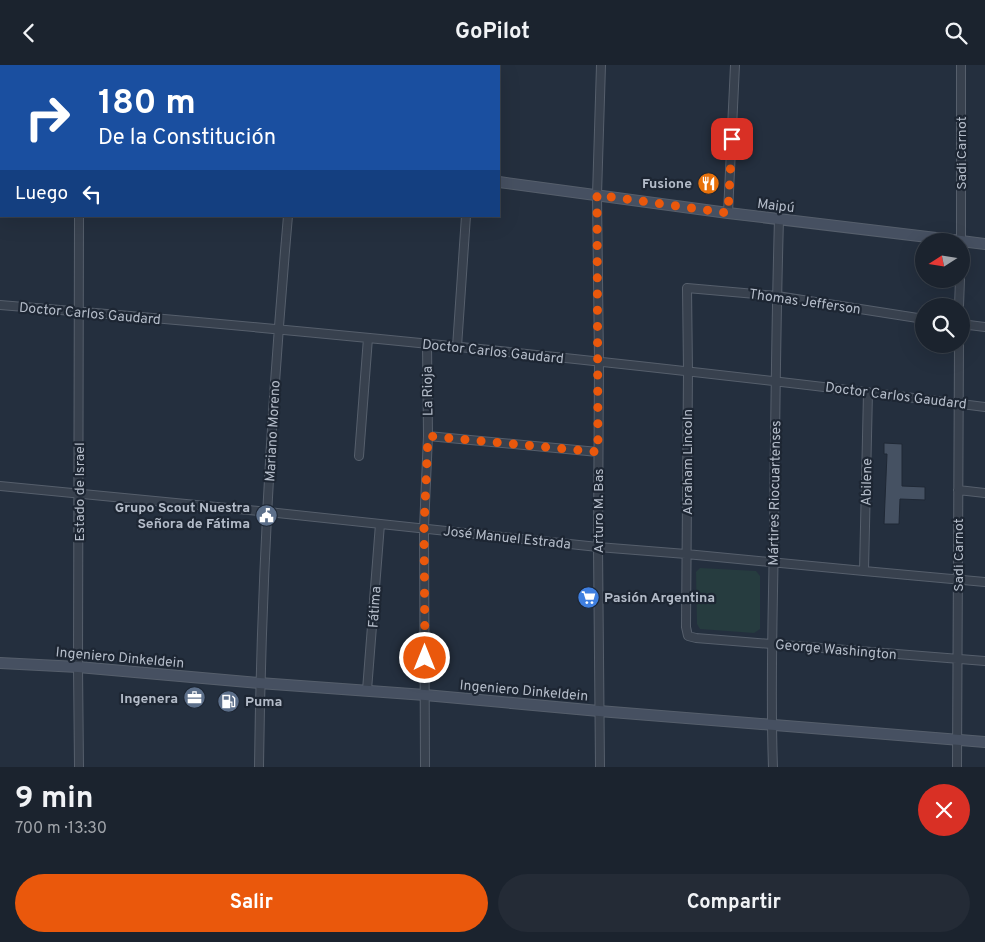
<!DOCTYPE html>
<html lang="es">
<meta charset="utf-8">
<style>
:root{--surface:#1b232e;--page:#242b36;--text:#f1f3f6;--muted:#a0a4aa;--line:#39404a;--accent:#ea580c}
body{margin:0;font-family:Overpass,sans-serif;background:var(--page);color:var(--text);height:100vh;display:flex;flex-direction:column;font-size:19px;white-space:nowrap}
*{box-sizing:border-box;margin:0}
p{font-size:16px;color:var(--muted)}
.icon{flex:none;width:28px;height:28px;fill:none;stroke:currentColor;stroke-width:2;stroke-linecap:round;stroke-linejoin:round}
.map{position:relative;height:702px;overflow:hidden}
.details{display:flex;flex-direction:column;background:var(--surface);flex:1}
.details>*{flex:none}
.guide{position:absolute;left:0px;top:0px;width:500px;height:152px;box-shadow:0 5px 20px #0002,0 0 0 1px var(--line);background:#1a4fa0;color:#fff;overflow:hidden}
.needle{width:32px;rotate:258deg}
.fabs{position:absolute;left:915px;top:168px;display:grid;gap:10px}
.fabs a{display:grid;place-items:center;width:55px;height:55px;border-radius:50%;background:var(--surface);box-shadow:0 5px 20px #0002,0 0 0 1px var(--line);font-size:25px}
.pin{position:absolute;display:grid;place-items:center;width:42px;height:42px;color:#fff;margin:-21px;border-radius:10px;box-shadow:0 2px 8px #0006}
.me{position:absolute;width:55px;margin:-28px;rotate:0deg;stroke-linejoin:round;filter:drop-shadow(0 0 4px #0008)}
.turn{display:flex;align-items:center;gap:18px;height:105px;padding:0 15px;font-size:22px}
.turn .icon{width:65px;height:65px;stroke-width:2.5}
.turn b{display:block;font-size:35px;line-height:42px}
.then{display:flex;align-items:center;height:48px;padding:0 15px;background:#0003;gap:10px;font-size:19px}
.round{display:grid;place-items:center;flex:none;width:52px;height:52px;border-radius:26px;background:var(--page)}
.headline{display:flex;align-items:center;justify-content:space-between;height:85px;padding:0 15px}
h1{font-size:30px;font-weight:700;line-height:38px}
.action{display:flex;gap:10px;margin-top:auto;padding:10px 15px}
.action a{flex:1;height:58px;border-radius:30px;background:var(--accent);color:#fff;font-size:20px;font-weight:700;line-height:58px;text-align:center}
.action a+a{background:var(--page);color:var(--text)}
header{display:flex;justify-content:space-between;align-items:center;height:65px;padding:0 15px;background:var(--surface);font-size:22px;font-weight:700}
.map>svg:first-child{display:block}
</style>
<header><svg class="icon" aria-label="back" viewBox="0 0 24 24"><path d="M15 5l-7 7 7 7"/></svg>GoPilot<svg class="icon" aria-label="search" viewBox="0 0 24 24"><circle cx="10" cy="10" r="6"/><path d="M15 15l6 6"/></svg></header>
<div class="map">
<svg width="985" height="702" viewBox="0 0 985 702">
<rect width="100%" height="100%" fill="#242f3e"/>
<path fill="#263c3f" d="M700 503 756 506 760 511V564L754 568 700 564 697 559 696 507Z"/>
<path fill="#455162" stroke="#1f2835" d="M884 378 902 379V421L925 422V435L900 434 899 459H884L887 389H884Z"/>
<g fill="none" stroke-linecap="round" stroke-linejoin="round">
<defs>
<path id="street" d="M961 0V176
M105 1V0
M299 1V0
M475 1V0
M728 148 735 0
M0 240C329 267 658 300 985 342
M959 241 960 214
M924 254 777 231 687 223 688 306 686 562 688 571 696 573 985 596
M961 259 985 262
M457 282 466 151
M428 371 598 387
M359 391 368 273
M0 421 268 447 598 482 686 489 864 506 985 517
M958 425 985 428
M864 506 868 327
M367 625 380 459
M79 702 78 602 79 151
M259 702C261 518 272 334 288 151
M425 702 424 463 428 371 427 279
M600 702 598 482 599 296 597 130 601 0
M773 702C770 624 773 546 774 468 775 363 776 258 779 154
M957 702 959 279"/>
<path id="secondary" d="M0 57H1
M499 117 728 148 961 176
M961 176 985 179
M0 598 78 602 259 618 425 630 599 646 985 677"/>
</defs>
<use href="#street" stroke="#565f6c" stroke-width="10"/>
<use href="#secondary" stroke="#565f6c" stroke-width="12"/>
<use href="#street" stroke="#38414e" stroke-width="8"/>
<use href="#secondary" stroke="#465061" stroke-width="10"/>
</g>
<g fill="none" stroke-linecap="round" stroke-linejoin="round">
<path stroke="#ea580c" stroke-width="9" stroke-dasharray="0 16.2" d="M425 593 424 463 428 371 598 387 597 130 728 148 732 74"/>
</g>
<defs>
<symbol id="restaurant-disc" viewBox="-11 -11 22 22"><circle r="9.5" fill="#e8710a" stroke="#1d2633"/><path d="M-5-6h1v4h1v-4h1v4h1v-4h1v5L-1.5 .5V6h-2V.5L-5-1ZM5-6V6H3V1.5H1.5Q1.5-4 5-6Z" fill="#fff"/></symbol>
<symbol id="civic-disc" viewBox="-11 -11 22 22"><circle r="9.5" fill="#5c6f8a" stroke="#1d2633"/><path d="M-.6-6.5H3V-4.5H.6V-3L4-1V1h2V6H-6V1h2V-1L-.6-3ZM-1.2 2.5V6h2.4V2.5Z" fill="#fff"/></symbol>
<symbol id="supermarket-disc" viewBox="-11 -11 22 22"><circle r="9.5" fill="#3f7fe0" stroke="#1d2633"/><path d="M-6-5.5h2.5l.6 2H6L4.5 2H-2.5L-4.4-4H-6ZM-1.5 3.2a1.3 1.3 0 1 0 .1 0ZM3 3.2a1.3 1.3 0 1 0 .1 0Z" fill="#fff"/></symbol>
<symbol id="office-disc" viewBox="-11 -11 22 22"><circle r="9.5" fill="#5c6f8a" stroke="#1d2633"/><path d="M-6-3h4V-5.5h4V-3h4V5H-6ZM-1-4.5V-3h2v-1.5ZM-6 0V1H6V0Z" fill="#fff"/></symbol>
<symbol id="fuel-disc" viewBox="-11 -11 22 22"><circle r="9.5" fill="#5c6f8a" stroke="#1d2633"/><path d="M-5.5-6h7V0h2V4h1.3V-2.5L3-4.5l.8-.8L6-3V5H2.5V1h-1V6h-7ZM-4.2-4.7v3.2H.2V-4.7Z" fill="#fff"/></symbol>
</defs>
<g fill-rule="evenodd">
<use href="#restaurant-disc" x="696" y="106" width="25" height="25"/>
<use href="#civic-disc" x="254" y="438" width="25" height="25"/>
<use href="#supermarket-disc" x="576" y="520" width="25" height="25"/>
<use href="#office-disc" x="182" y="620" width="25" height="25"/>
<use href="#fuel-disc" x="216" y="624" width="25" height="25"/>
</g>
<g text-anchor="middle" stroke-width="4.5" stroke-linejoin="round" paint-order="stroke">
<g font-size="14" fill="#b4bcc9" stroke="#1d2633">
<text transform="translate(961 88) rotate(-90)" y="5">Sadi Carnot</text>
<text transform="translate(776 140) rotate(7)" y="5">Maipú</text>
<text transform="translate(805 236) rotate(8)" y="5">Thomas Jefferson</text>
<text transform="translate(90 248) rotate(5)" y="5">Doctor Carlos Gaudard</text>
<text transform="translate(493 286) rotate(6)" y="5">Doctor Carlos Gaudard</text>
<text transform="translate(427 326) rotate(-91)" y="5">La Rioja</text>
<text transform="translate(896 330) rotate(7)" y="5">Doctor Carlos Gaudard</text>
<text transform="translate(272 366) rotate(-87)" y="5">Mariano Moreno</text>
<text transform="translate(687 397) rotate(-90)" y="5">Abraham Lincoln</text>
<text transform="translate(866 417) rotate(-89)" y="5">Abilene</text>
<text transform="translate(79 427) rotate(-90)" y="5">Estado de Israel</text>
<text transform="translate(774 428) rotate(-89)" y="5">Mártires Riocuartenses</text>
<text transform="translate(598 446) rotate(-90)" y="5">Arturo M. Bas</text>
<text transform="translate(507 472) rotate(6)" y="5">José Manuel Estrada</text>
<text transform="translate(958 490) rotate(-90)" y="5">Sadi Carnot</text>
<text transform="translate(374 542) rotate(-86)" y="5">Fátima</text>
<text transform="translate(836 584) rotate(5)" y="5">George Washington</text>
<text transform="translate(120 592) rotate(5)" y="5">Ingeniero Dinkeldein</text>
<text transform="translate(524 625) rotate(5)" y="5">Ingeniero Dinkeldein</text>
</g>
<g font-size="14" font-weight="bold" fill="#b4bcc9" stroke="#1d2633" text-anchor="end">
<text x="692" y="123">Fusione</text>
<text x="250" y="447">Grupo Scout Nuestra<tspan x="250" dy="16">Señora de Fátima</tspan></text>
<text x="604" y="537" text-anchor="start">Pasión Argentina</text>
<text x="178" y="638">Ingenera</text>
<text x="245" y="641" text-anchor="start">Puma</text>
</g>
</g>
</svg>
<div class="fabs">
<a><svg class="needle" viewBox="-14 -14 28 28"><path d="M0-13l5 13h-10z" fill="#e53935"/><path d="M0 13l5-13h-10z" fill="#a0a4aa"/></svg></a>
<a><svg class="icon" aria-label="search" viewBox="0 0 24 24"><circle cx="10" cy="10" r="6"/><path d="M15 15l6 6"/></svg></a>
</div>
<div class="pin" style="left:732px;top:74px;background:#d93025"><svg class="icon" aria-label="arrive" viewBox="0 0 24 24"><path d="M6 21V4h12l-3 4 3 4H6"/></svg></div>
<svg class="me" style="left:425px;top:593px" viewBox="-20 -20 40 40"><circle r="17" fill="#ea580c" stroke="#fff" stroke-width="3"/><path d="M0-11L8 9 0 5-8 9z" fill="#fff"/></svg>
<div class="guide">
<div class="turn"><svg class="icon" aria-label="right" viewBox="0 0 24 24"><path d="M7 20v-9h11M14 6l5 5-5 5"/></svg><div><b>180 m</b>De la Constitución</div></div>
<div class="then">Luego<svg class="icon" aria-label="left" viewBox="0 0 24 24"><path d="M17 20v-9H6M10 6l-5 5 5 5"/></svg></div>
</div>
</div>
<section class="details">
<div class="headline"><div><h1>9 min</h1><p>700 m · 13:30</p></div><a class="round" style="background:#d93025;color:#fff"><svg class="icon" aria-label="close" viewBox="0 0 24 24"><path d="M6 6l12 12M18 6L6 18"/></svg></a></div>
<div class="action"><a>Salir</a><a>Compartir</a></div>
</section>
